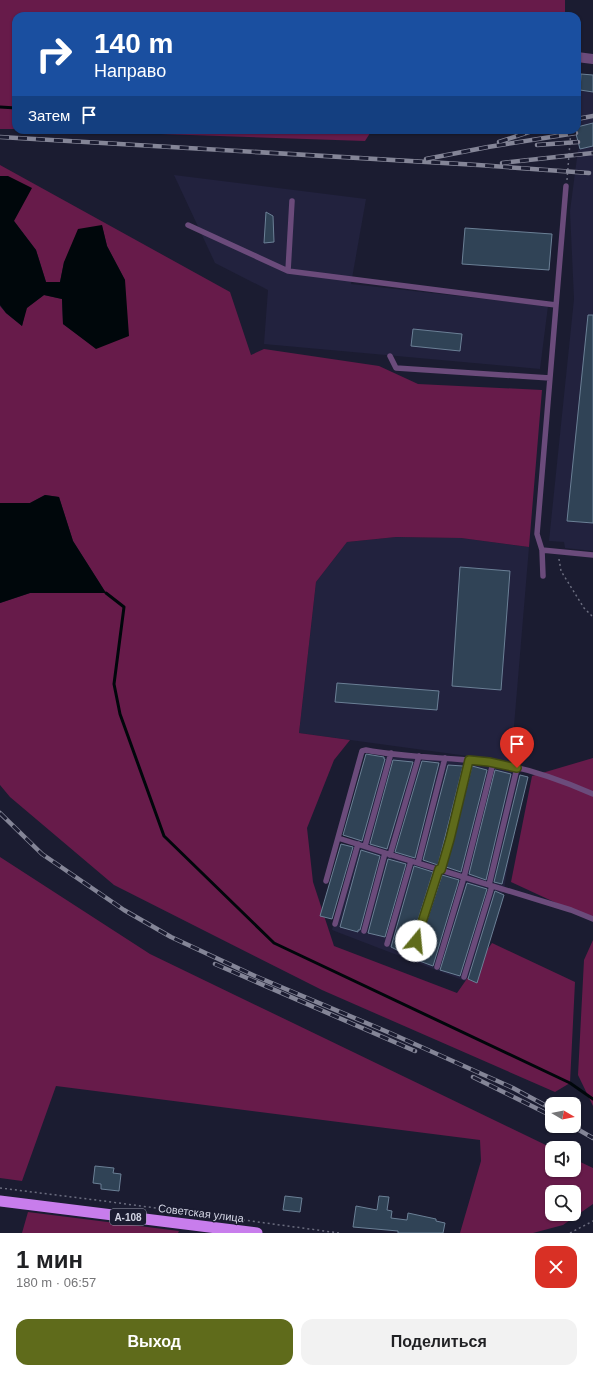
<!DOCTYPE html>
<html lang="ru">
<meta charset="utf-8">
<style>
:root{--surface:#fff;--page:#f2f2f2;--text:#202124;--muted:#757577;--accent:#5f6b1b}
body{margin:0;font-family:Arial,sans-serif;background:var(--page);color:var(--text);height:100vh;display:flex;flex-direction:column;font-size:15px;white-space:nowrap}
*{box-sizing:border-box;margin:0}
p{font-size:13px;color:var(--muted)}
.icon{flex:none;width:22px;height:22px;fill:none;stroke:currentColor;stroke-width:2;stroke-linecap:round;stroke-linejoin:round}
.map{position:relative;height:1233px;overflow:hidden}
.sheet{display:flex;flex-direction:column;background:var(--surface);flex:1}
.sheet>*{flex:none}
.top-card{position:absolute;left:12px;top:12px;width:569px;height:122px;border-radius:12px;box-shadow:0 1px 3px #0004;background:#1a4fa0;color:#fff;overflow:hidden}
.needle{width:26px;rotate:100deg}
.fabs{position:absolute;left:545px;top:1097px;display:grid;gap:8px}
.fabs a{display:grid;place-items:center;width:36px;height:36px;border-radius:8px;background:var(--surface);box-shadow:0 1px 3px #0004;font-size:20px}
.pin{position:absolute;display:grid;place-items:center;width:34px;height:34px;color:#fff;margin:-41px -17px;border-radius:50% 50% 50% 0;rotate:-45deg;box-shadow:0 0 4px #0007}
.pin .icon{rotate:45deg}
.me{position:absolute;width:44px;margin:-22px;rotate:17deg;stroke-linejoin:round;filter:drop-shadow(0 0 3px #0008)}
.turn{display:flex;align-items:center;gap:14px;height:84px;padding:0 16px;font-size:18px}
.turn .icon{width:52px;height:52px;stroke-width:2.5}
.turn b{display:block;font-size:28px;line-height:34px}
.then{display:flex;align-items:center;height:38px;padding:0 16px;background:#0003;gap:8px;font-size:15px}
.round{display:grid;place-items:center;flex:none;width:42px;height:42px;border-radius:12px;background:var(--page)}
.head{display:flex;align-items:center;justify-content:space-between;height:68px;padding:0 16px}
h1{font-size:24px;font-weight:800;line-height:30px}
.cta{display:flex;gap:8px;margin-top:auto;padding:8px 16px}
.cta a{flex:1;height:46px;border-radius:12px;background:var(--accent);color:#fff;font-size:16px;font-weight:800;line-height:46px;text-align:center}
.cta a+a{background:var(--page);color:var(--text)}
.map>svg:first-child{display:block}
</style>
<div class="map">
<svg width="593" height="1233" viewBox="0 0 593 1233">
<rect width="100%" height="100%" fill="#1b1c31"/>
<path fill="#22223e" d="M581 74 593 75V551L565 548 564 542 549 541 574 299 570 211 578 150 580 149 577 130V120Z
M174 175 366 199 351 284 548 306 540 369 264 344 268 290 215 263Z
M396 537 461 538 529 547 511 762 299 733 316 582 347 542Z
M375 756 510 765 522 776 504 890 470 983 332 930Z"/>
<path fill="#671b4a" fill-rule="evenodd" d="M0 0H565V16H16V129H0Z
M42 130H372L365 141Z
M0 165 230 292 251 355 264 349 379 366 418 384 542 390 529 547 461 538 396 537 347 542 316 582 299 733 350 740 334 760 307 828 313 882 334 946 457 993 492 943 575 982 570 1083 555 1092 322 990 114 885 10 797 0 785V603L30 593H106L73 541 59 497 45 495 30 503H0V306L6 313 22 326 26 308 44 295 62 299 63 324 96 348 125 280 107 246 102 226 64 262 60 282H46L36 250 14 221 8 176H0Z
M593 758V920L511 882 532 776Z
M0 857 150 954 552 1148V1170H574V1159L593 1168V1204L563 1225 533 1233H460L481 1161 480 1140 56 1086 22 1181 0 1178ZM552 1192H574V1214H552Z
M593 940V1106L578 1075 584 960Z
M28 1212 179 1231 178 1233H22Z"/>
<path fill="#00070b" d="M0 176H8L32 188 14 221 36 250 46 282H60L64 262 78 229 102 225 107 246 125 280 129 336 96 349 63 324 62 299 44 295 27 308 22 326 6 313 0 305Z
M45 495 59 497 73 541 106 593H30L0 603V503H30Z"/>
<g fill="none" stroke-linecap="round" stroke-linejoin="round">
<path stroke="#00070b" stroke-width="3" d="M0 107 16 108
M106 593 124 607 114 684 120 714 164 836 274 943 570 1083 593 1099"/>
</g>
<path fill="#304356" stroke="#6b8096" d="M581 74 593 75V92L580 90Z
M593 123V146L580 149 575 130H577V127Z
M266 212 273 216 274 242 264 243Z
M465 228 552 234 549 270 462 264Z
M588 315H593V523L567 521Z
M413 329 462 334 460 351 411 346Z
M460 567 510 571 501 690 452 686Z
M337 683 439 691 437 710 335 702Z
M366 754 384 757V759H385L362 841 343 835Z
M393 760 413 762 387 849 370 844Z
M422 761 439 763 415 858 395 852Z
M448 765 463 766 438 865 423 860Z
M472 766 487 770 461 872 446 867Z
M495 770 511 774 486 880 469 874Z
M520 775 528 777 502 884 494 882Z
M341 844 353 847 332 919 320 916Z
M361 850 380 856 360 930H358V932L340 927Z
M388 859 406 864 385 937 368 933Z
M414 866 433 872 407 955 391 947Z
M442 875 459 880 433 966 414 959Z
M467 883 487 889 460 976 440 970Z
M495 891 504 895 477 983 468 979Z
M95 1166 114 1168 113 1173 121 1174 119 1191 101 1189V1184L93 1183Z
M285 1196 302 1198 300 1212 283 1210Z
M379 1196 389 1197 387 1210 392 1211 391 1218 407 1220 408 1213 436 1219V1221L445 1223 443 1233H398V1231L353 1227 356 1206 377 1210Z"/>
<g fill="none" stroke-linecap="round" stroke-linejoin="round">
<path stroke="#6b6d7f" stroke-width="1.5" stroke-dasharray="2 3" stroke-linecap="butt" d="M567 180 571 130
M559 559 561 571 584 608 593 617
M0 1188 104 1201 339 1233
M570 1233 593 1221"/>
<path stroke="#6b4b7b" stroke-width="5.5" d="M292 201 288 271 556 305
M188 225 288 271
M390 356 396 368 550 378
M542 550 593 555
M543 576 542 550 537 534 566 186
M338 838 398 857 571 910 593 919
M365 846 391 753
M390 855 419 756
M418 863 445 758
M441 870 450 839 469 760
M326 881 362 751 366 750C406 758 447 757 488 762 525 767 559 779 593 794
M489 885 517 768
M335 924 358 844
M364 931 385 853
M387 944 411 861
M411 956 439 869
M437 967 464 877 493 763
M464 977 492 886"/>
<path stroke="#6b4b7b" stroke-width="10" d="M577 57 593 59"/>
<path stroke="#c87dec" stroke-width="11" d="M0 1201 257 1233"/>
<defs>
<path id="rail" d="M577 119 593 116
M0 137 478 165 589 173
M499 142 535 130
M537 145 578 142
M426 159 488 147 576 133
M502 163 593 153
M0 813 42 854 124 910 171 937 255 976 390 1033 513 1088 552 1109
M215 964 415 1051
M473 1077 552 1116
M572 1126 593 1138"/>
</defs>
<use href="#rail" stroke="#848597" stroke-width="4.5"/>
<use href="#rail" stroke="#1b1c31" stroke-width="3" stroke-dasharray="9" stroke-linecap="butt"/>
</g>
<g fill="none" stroke-linecap="round" stroke-linejoin="round">
<defs>
<path id="route" d="M416 941 439 869 441 870 450 839 469 760 489 762 517 768"/>
</defs>
<use href="#route" stroke="#3e4612" stroke-width="10"/>
<use href="#route" stroke="#5f6b1b" stroke-width="7"/>
</g>
<g text-anchor="middle" stroke-width="3" stroke-linejoin="round" paint-order="stroke">
<rect fill="#1b1c31" stroke="#9b9dae" stroke-width="1" x="110" y="1209" width="36" height="16" rx="3"/>
<g font-size="10" font-weight="bold" fill="#d2d4e3">
<text x="128" y="1221">А-108</text>
</g>
<g font-size="11" fill="#d2d4e3" stroke="#1b1c31">
<text transform="translate(201 1213) rotate(7)" y="4">Советская улица</text>
</g>
</g>
</svg>
<div class="fabs">
<a><svg class="needle" viewBox="-14 -14 28 28"><path d="M0-13l5 13h-10z" fill="#e53935"/><path d="M0 13l5-13h-10z" fill="#757577"/></svg></a>
<a><svg class="icon" aria-label="sound" viewBox="0 0 24 24"><path d="M4 9h4l5-4v14l-5-4H4zM17 9q2 3 0 6"/></svg></a>
<a><svg class="icon" aria-label="search" viewBox="0 0 24 24"><circle cx="10" cy="10" r="6"/><path d="M15 15l6 6"/></svg></a>
</div>
<div class="pin" style="left:517px;top:768px;background:#d93025"><svg class="icon" aria-label="arrive" viewBox="0 0 24 24"><path d="M6 21V4h12l-3 4 3 4H6"/></svg></div>
<svg class="me" style="left:416px;top:941px" viewBox="-20 -20 40 40"><circle r="19" fill="#fff"/><path d="M0-13L10 11 0 6-10 11z" fill="#5f6b1b"/></svg>
<div class="top-card">
<div class="turn"><svg class="icon" aria-label="right" viewBox="0 0 24 24"><path d="M7 20v-9h11M14 6l5 5-5 5"/></svg><div><b>140 m</b>Направо</div></div>
<div class="then">Затем<svg class="icon" aria-label="arrive" viewBox="0 0 24 24"><path d="M6 21V4h12l-3 4 3 4H6"/></svg></div>
</div>
</div>
<section class="sheet">
<div class="head"><div><h1>1 мин</h1><p>180 m · 06:57</p></div><a class="round" style="background:#d93025;color:#fff"><svg class="icon" aria-label="close" viewBox="0 0 24 24"><path d="M6 6l12 12M18 6L6 18"/></svg></a></div>
<div class="cta"><a>Выход</a><a>Поделиться</a></div>
</section>
